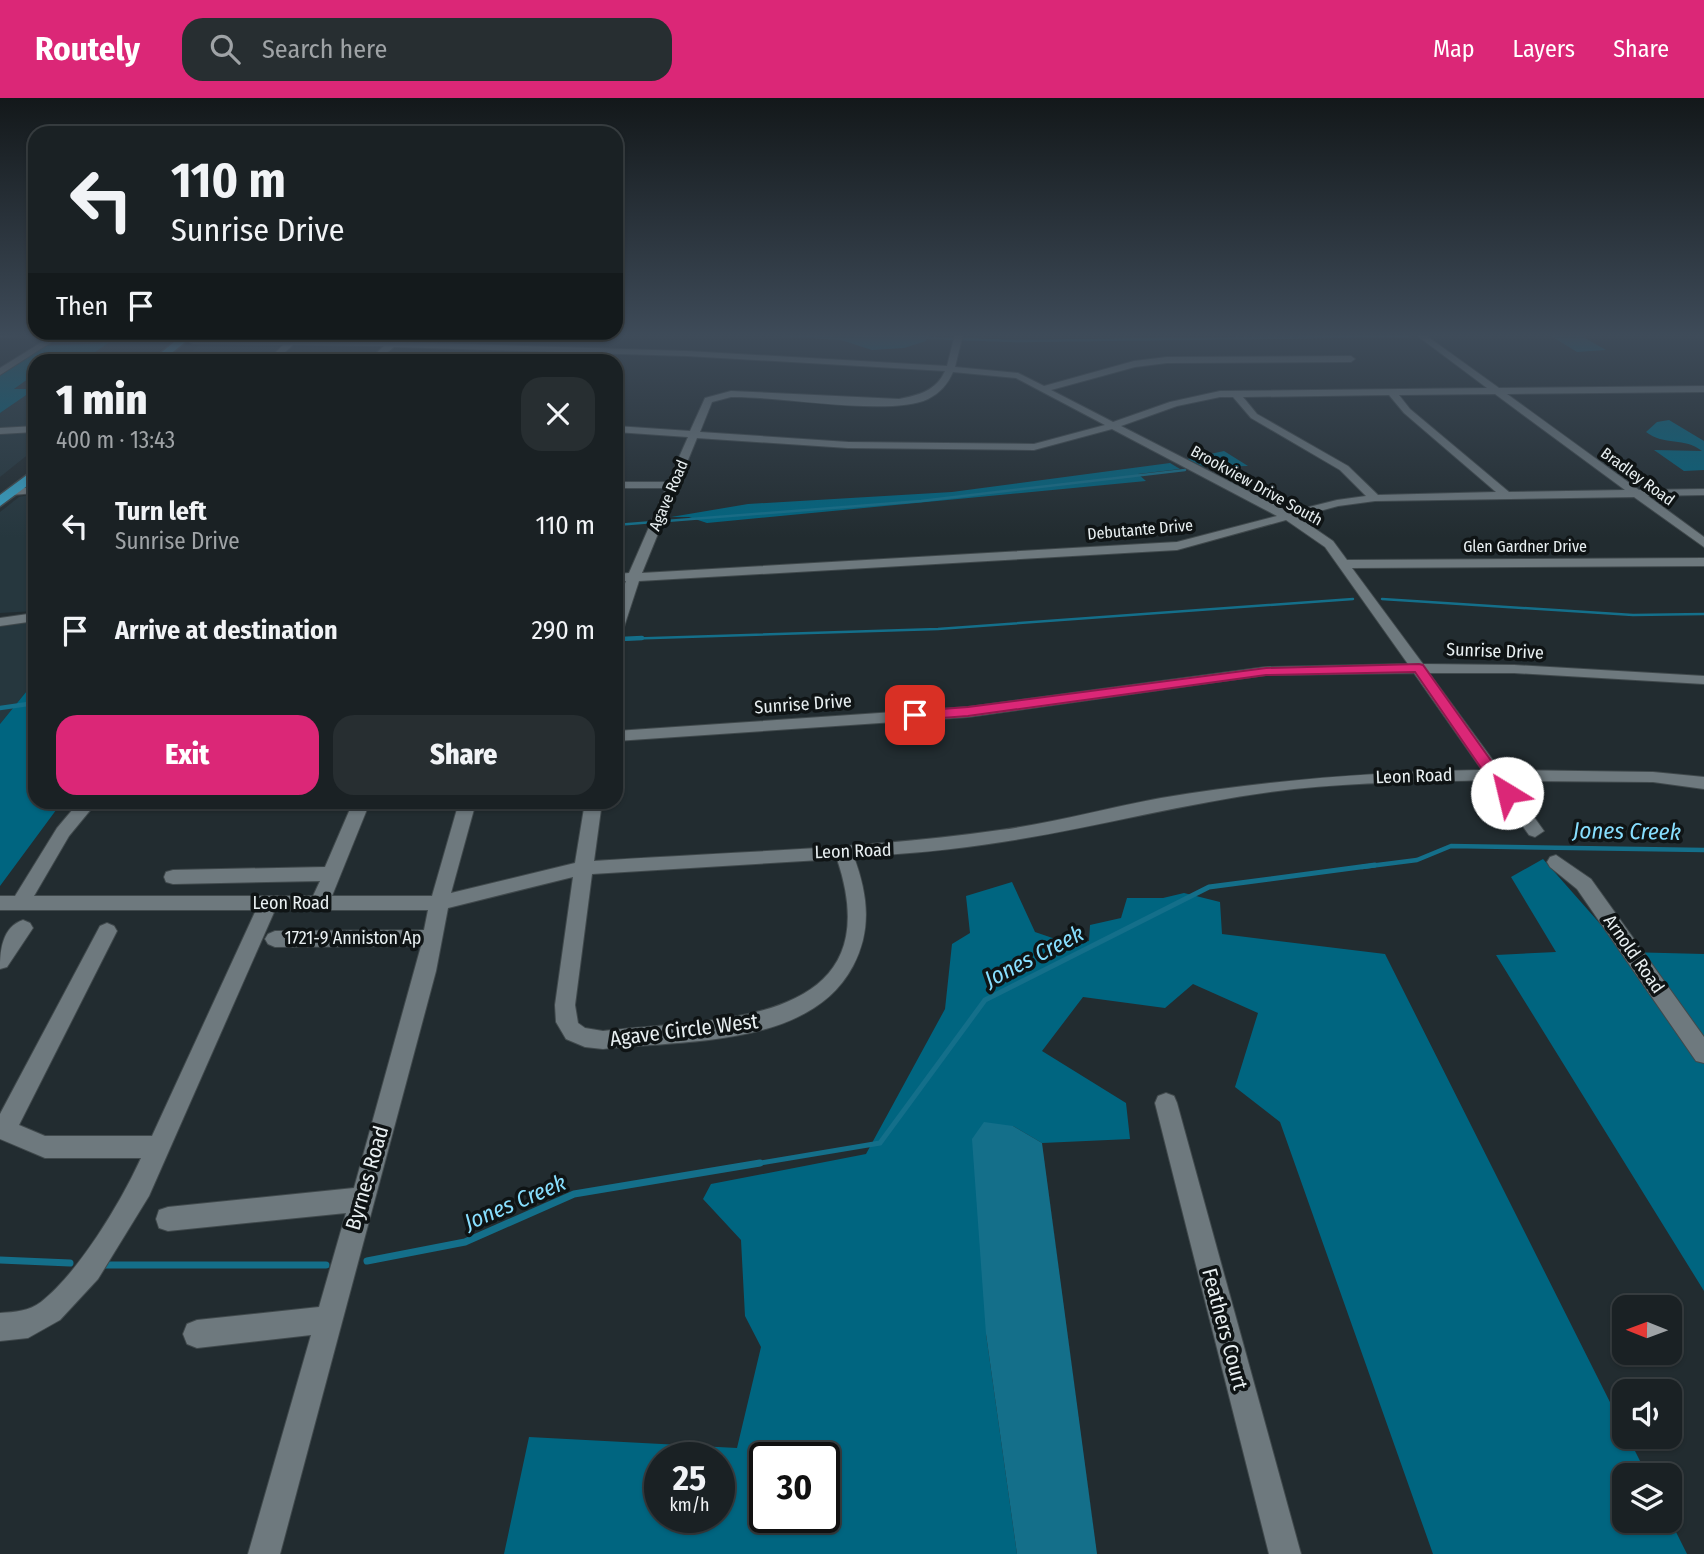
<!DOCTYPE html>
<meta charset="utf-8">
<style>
:root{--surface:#1a2124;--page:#272e31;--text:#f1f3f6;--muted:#9fa3a6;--line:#383e41;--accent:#db2777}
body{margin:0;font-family:"Fira Sans Condensed",sans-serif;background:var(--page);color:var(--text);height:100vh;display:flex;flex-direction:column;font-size:26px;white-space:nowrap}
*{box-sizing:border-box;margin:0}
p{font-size:23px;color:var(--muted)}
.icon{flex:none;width:38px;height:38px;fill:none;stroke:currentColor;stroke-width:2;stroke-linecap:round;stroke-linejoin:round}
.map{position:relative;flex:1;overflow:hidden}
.details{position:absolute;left:28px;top:256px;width:595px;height:455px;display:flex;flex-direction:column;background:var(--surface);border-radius:21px;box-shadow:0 2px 5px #0004,0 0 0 2px var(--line)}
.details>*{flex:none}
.top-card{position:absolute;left:28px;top:28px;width:595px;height:214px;border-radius:21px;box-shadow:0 2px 5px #0004,0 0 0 2px var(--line);background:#1a2124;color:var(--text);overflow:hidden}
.needle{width:46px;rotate:271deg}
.fabs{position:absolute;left:1612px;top:1197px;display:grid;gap:14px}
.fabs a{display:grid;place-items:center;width:70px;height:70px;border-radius:14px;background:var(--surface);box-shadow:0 2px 5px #0004,0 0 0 2px var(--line);font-size:35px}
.speed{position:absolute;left:644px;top:1344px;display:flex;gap:14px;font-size:35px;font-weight:700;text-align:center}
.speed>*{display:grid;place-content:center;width:91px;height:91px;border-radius:50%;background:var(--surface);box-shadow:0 2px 5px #0004,0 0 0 2px var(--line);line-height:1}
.speed small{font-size:18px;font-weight:400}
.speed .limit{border:4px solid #111;border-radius:10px;background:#fff;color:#111}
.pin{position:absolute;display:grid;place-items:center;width:60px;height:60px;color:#fff;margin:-30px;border-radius:14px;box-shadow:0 4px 10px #0006}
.me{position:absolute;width:77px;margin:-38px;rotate:324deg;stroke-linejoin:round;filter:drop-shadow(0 0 5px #0008)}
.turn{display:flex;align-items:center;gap:24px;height:147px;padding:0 28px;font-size:32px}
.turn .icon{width:91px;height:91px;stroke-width:2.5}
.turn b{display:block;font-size:49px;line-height:60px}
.then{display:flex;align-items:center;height:66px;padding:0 28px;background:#0003;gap:14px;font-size:26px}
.round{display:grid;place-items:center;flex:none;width:74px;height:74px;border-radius:21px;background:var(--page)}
.summary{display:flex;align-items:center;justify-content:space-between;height:119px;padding:0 28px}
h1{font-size:42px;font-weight:800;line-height:52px}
.button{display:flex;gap:14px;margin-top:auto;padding:14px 28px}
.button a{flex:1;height:80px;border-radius:21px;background:var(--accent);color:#fff;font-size:28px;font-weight:800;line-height:80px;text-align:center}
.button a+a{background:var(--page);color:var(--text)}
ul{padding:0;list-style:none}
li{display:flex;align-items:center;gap:21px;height:105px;padding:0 28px}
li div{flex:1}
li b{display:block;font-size:26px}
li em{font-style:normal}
header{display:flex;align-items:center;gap:42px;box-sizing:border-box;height:98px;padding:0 35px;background:var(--accent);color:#fff}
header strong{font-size:33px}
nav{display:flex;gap:38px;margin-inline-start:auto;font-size:24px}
.search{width:490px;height:63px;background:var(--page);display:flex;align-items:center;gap:18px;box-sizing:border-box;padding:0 24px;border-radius:21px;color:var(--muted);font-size:26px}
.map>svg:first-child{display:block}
</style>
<header>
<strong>Routely</strong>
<div class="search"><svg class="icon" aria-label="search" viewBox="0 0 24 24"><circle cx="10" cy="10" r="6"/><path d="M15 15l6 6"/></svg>Search here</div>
<nav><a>Map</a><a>Layers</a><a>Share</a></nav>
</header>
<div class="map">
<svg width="1704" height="1456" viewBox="0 0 1704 1456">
<rect width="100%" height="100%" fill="#222c30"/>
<path fill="#26373e" d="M181 236 148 262H55L65 256 94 255 106 246 38 248 53 238Z
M213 236H249L243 242 295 243 275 262H181Z
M35 276V328L0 330V315L33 292H13Z
M35 334V351L0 379V336Z
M35 396V513L0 515V414L19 399Z
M35 523V583L0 626V529Z"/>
<path fill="#006580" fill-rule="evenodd" d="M746 236 872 239 874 236H929L926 243 904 250 872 252 841 242Z
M1548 236H1578L1606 252 1577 254Z
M108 245 94 255 65 256 55 262H35V276L14 291H35L0 315V271L38 248Z
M1669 322 1704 343V372L1684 373 1654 352 1702 353C1685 339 1664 348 1646 334L1657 324Z
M1224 353 1248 368 1204 369 1187 361Z
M1170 365 1180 371 1138 376 1146 383 707 425 689 419H671L748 406 952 394Z
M35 583V704H62L0 788V626Z
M1543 761 1625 854 1704 856V1193L1496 857 1556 854 1511 779Z
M1012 784 1035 834 1073 847 1089 843 1090 827 1121 820 1127 800H1163L1184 795 1220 804 1222 836 1385 856 1624 1332V1339H1628L1647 1377H1624V1423L1670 1422 1687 1456H1433L1280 1024 1235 989 1258 915 1193 886 1165 910 1083 899 1042 953 1126 1005 1130 1041 1042 1045 1013 1028 986 1236 1017 1456H504L529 1339 737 1350 761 1249 745 1218 741 1142 703 1101 711 1086 866 1056 945 911 952 846 970 835 966 798ZM660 1360H719V1419H660ZM765 1360H824V1419H765Z"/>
<path fill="#146f8a" d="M984 1024 1013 1028 1042 1045 1097 1456H1017L986 1236 972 1041Z"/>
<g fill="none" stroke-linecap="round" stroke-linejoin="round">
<path stroke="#146f8a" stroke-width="2.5" d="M813 236 1016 243 1408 238
M616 427 921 403 1185 372
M1382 501 1633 517 1704 516
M621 541 938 531 1353 501"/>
<path stroke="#146f8a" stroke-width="4.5" d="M621 541 642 540
M0 610 35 605
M1362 769 1417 762 1451 748 1704 752"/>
<path stroke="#146f8a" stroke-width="5" d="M749 1067 880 1045 985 902 1209 789 1375 767"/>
<path stroke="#146f8a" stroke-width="7" d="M0 1162 70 1165
M367 1163 465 1144 574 1096 760 1065
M103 1167H326"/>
<defs>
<path id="minor" d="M0 236H36L0 239Z
M55 236H64L0 277V270Z
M955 236H963L955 269 1018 275 1044 288 1134 263 1167 259 1351 258 1355 261 1351 264 1167 265 1135 269 1051 292 1113 324 1170 304 1220 293 1487 290 1415 236H1424L1499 290 1704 288V294L1507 296 1639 392 1704 391V397L1648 398 1704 439V449L1634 399 1375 403 1338 408 1298 419 1333 443 1347 462 1704 460V468L1352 470 1423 566 1514 567 1704 578V586L1514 575H1429L1500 672 1653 674 1704 679V691L1653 684 1508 683 1544 733 1535 739 1529 737 1490 682C1425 684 1359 684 1294 691 1195 702 1100 729 1002 744 953 752 904 756 854 759 868 797 872 832 853 868 810 950 682 942 603 951L585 949 566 941 556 924 555 907 573 779 448 810 436 873 280 1456H248L311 1237 197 1250 187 1246 183 1236 187 1226 197 1222 319 1209 346 1115 168 1133 159 1130 156 1121 159 1112 168 1109 354 1090 421 848 275 849 268 846 265 841 268 836 275 833 424 832 428 812H275L149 1098 98 1181 60 1222 28 1240 0 1243V1215C15 1214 29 1213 41 1204 79 1174 121 1104 141 1060H45L0 1041V1016L100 828 107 825 114 828 117 833 19 1027 45 1038H152L256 812H0V798H15L57 730 79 704H97L69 738 34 798H313L320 783 173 786 166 784 164 779 166 774 173 772 325 769 353 704H370L332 798H432L459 704H476L451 795 575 765 585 704H602L594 763C729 754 866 751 1000 732 1054 725 1107 710 1161 700 1268 682 1374 674 1482 672L1414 575 1266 577 968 619 616 643V633L968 609 1266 569 1408 566 1325 449 1286 422 1177 452 639 483 623 532 616 536V509L626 483 616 484V476L629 475 666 390H616V384H668L688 339 616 334V328L690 333 705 300 731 293 899 301C919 297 936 293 945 273L687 258 394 249 378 262H369L384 248 293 247 276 262H268L283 247 193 246 189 244 193 242 390 243 397 240 400 244 687 253 947 268ZM953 274 1016 280 1105 327 1034 346 848 344 700 334 712 304 731 299C780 298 889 319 928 301 940 295 948 286 953 274ZM1495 296 1625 392 1509 394 1410 311 1399 297ZM1389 297 1404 315 1496 394 1378 397 1348 368 1257 316 1243 299ZM1220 299H1233L1251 320 1340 372 1366 398 1337 402 1289 414 1121 328 1177 308ZM1112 331 1277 418 1177 444 642 475 697 340 848 350 1034 352ZM837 761C894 931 712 920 603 933L585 930 578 925 575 907 592 776Z
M35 328V334L0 336V330Z
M35 389V395L12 397 6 394 12 391Z
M35 515V523L0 528V520Z
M1556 757 1591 781 1704 939V965L1696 963 1577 791 1550 769 1547 764 1550 759Z
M23 822 30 825 33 830 7 869 0 871C0 853 2 829 23 822Z
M1166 995 1174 998 1177 1005 1301 1456H1269L1155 1005 1158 998Z"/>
<path id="highway" d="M184 236H195L163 262H152Z
M35 371V382L0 408V397Z"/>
</defs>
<use href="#minor" stroke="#40494c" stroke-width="2"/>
<use href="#highway" stroke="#40494c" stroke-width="3"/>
<use href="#minor" fill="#6e797e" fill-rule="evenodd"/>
<use href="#highway" fill="#38a3c6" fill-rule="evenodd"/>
</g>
<linearGradient id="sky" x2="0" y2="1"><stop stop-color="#13181a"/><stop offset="0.54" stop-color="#3e4b59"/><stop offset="1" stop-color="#3e4b59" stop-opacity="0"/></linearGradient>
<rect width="1704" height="440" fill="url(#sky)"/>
<path fill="#db2777" stroke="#8e194d" stroke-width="2" d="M1419 566 1423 567 1512 692V699H1501L1415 574 1266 577 968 618 915 622 908 617 915 613 968 609 1266 570Z"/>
<g text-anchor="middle" stroke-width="7" stroke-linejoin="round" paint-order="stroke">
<g font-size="16" fill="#e8eff1" stroke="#0f1415">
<text transform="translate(1638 378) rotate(36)" y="6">Bradley Road</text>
<text transform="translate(1257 387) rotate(29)" y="6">Brookview Drive South</text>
<text transform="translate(668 397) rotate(-67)" y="6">Agave Road</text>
<text transform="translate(1140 431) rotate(-5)" y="6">Debutante Drive</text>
<text x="1525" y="454">Glen Gardner Drive</text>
</g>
<g font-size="18" fill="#e8eff1" stroke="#0f1415">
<text transform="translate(1495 553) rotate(2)" y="6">Sunrise Drive</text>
<text transform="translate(803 606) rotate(-4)" y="6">Sunrise Drive</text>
<text transform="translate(1414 678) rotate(-2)" y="6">Leon Road</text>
<text transform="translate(853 753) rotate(-2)" y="6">Leon Road</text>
<text x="291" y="811">Leon Road</text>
<text x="353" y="846">1721-9 Anniston Ap</text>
<text transform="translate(1634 856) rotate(55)" y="6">Arnold Road</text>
</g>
<g font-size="21" fill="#e8eff1" stroke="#0f1415">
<text transform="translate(684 932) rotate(-7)" y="7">Agave Circle West</text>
<text transform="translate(367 1080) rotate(-74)" y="7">Byrnes Road</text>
<text transform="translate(1225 1231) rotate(75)" y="7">Feathers Court</text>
</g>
<g font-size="23" font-style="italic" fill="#87defe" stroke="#0f1415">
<text transform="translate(1627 733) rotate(1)" y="8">Jones Creek</text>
<text transform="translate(1034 858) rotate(-27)" y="8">Jones Creek</text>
<text transform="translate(515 1104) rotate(-23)" y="8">Jones Creek</text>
</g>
</g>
</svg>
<div class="fabs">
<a><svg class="needle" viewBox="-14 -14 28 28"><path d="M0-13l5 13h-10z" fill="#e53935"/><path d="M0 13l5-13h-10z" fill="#9fa3a6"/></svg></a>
<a><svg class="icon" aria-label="sound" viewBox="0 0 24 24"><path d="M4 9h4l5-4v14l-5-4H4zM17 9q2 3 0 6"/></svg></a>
<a><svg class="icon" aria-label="layers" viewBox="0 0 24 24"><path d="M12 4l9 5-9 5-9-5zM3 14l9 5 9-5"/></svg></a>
</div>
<div class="speed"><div>25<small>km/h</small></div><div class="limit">30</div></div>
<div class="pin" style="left:915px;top:617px;background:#d93025"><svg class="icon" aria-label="arrive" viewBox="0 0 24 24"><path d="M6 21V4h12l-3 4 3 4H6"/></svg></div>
<svg class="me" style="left:1507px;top:695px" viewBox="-20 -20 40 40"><circle r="19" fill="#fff"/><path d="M0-13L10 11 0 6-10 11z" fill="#db2777"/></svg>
<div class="top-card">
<div class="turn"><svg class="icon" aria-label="left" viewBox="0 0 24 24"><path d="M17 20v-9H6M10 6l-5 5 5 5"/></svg><div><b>110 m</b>Sunrise Drive</div></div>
<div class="then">Then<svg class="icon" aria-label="arrive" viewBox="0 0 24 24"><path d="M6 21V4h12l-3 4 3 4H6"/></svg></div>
</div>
<section class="details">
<div class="summary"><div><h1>1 min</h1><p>400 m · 13:43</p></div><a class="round"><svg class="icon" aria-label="close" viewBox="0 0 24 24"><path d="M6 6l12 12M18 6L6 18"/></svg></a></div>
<ul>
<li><svg class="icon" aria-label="left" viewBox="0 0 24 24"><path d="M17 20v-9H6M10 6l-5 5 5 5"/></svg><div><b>Turn left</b><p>Sunrise Drive</p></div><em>110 m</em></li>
<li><svg class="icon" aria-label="arrive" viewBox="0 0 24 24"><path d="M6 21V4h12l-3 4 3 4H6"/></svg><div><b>Arrive at destination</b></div><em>290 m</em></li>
</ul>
<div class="button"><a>Exit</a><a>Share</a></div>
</section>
</div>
